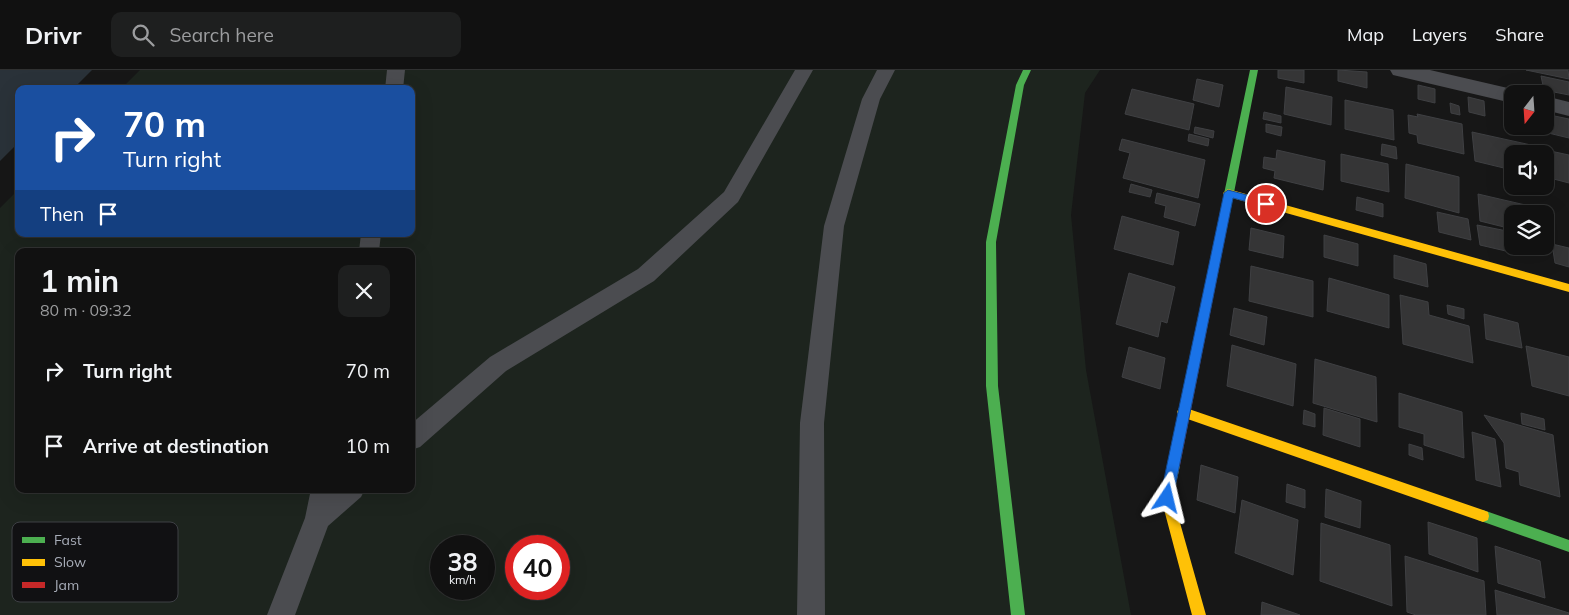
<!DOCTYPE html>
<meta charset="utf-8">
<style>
:root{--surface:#111;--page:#1e1f1f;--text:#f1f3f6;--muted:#9c9d9f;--line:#303131}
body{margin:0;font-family:Mulish,sans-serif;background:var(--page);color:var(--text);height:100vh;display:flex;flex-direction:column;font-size:19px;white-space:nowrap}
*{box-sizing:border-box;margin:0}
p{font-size:16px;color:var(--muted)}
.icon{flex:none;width:28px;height:28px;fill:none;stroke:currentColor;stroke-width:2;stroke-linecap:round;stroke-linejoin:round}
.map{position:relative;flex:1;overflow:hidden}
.drawer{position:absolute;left:15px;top:178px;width:400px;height:245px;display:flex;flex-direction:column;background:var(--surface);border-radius:10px;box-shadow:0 5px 20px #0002,0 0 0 1px var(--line)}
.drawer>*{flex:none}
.top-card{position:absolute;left:15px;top:15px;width:400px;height:152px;border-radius:10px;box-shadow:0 5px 20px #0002,0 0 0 1px var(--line);background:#1a4fa0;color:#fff;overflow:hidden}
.needle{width:32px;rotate:197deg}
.buttons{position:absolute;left:1504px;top:15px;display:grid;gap:10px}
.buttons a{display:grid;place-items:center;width:50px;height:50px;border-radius:10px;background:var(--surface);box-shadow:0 5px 20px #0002,0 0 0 1px var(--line);font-size:25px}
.speed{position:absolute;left:430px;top:465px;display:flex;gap:10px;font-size:25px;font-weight:700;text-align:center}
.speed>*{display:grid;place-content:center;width:65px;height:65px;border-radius:50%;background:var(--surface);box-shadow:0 5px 20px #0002,0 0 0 1px var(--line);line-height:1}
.speed small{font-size:12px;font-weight:400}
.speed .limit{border:8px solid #d22;background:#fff;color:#111}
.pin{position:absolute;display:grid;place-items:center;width:42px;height:42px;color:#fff;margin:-21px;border:2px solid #fff;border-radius:50%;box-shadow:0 1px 5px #0007}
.me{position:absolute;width:55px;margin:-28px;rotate:10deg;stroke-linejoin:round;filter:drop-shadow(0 0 4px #0008)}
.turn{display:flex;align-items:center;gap:18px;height:105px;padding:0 25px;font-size:22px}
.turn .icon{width:65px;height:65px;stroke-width:2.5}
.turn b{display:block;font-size:35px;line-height:42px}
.then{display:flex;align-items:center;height:48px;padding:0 25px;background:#0003;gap:10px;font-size:19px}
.round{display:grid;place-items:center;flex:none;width:52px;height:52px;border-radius:10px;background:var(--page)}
.summary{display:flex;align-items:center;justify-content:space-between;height:85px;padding:0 25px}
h1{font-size:30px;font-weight:700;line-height:38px}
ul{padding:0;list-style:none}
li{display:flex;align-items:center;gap:15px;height:75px;padding:0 25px}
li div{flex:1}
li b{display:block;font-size:19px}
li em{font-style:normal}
header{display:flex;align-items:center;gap:30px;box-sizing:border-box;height:70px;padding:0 25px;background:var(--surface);border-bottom:1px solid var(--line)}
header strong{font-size:24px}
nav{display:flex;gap:28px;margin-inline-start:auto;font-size:18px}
.search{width:350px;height:45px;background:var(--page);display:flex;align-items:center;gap:12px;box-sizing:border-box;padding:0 18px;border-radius:10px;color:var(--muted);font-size:19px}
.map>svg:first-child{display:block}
</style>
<header>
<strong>Drivr</strong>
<div class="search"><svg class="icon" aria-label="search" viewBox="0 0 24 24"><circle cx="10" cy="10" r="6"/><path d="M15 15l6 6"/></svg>Search here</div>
<nav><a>Map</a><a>Layers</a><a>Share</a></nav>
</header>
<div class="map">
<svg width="1569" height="545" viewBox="0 0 1569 545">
<rect width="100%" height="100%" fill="#171717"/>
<path fill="#1d241e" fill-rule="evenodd" d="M140 0H1100L1085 23 1071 145 1086 300 1131 545H0V138L19 119V164H411V19H121ZM19 181H411V419H19ZM441 476H484V519H441ZM516 476H559V519H516Z"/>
<path fill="#2a3239" d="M0 0H92L73 19H19V72L0 91Z"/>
<path fill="#353536" stroke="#3f4043" d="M1278 0H1304V13L1278 8Z
M1338 0 1367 2V18L1338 11Z
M1526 0H1568L1569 9Z
M1541 6 1569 12V25L1544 20Z
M1197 9 1223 15 1219 37 1193 30Z
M1418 15 1435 19V33L1418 29Z
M1286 17 1332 27 1331 55 1284 44Z
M1132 19 1194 34 1189 60 1125 44Z
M1468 27 1484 31 1485 46 1469 42Z
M1345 30 1393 40 1394 70 1345 59Z
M1450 33 1459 36 1460 45 1451 43Z
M1264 42 1281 46V53L1263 49Z
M1417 44 1462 54 1464 84 1418 73 1417 65 1409 63 1408 45 1418 47Z
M1545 44 1569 49V68L1540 61 1539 56H1545Z
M1266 54 1282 57 1281 66 1266 62Z
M1195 57 1214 61 1213 68 1194 63Z
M1472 62 1531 75 1532 84H1512V100L1475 91Z
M1189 64 1209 69 1208 76 1188 71Z
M1122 69 1205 90 1198 128 1123 108 1130 83 1119 80Z
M1382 74 1396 77 1397 89 1381 85Z
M1541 79 1569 85V113L1546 107 1545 84H1542Z
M1277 80 1325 91 1323 120 1274 108 1275 101 1263 98 1264 87 1276 89Z
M1341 84 1388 94 1389 122 1341 111Z
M1406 94 1459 107V143L1405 128Z
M1131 114 1152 120 1150 127 1129 122Z
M1157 123 1200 134 1195 156 1164 147 1166 136 1155 133Z
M1478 124 1534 137 1535 144H1512V159L1480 151Z
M1357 127 1383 134V147L1356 140Z
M1437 142 1468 149 1471 170 1439 162Z
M1122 146 1179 162 1173 195 1114 179Z
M1477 155 1507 161 1510 182 1480 175Z
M1251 158 1284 166 1283 188 1249 180Z
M1324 165 1358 174V196L1324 187Z
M1552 174 1569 178V197L1555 193Z
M1394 185 1426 194 1428 217 1394 208Z
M1251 196 1313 211V247L1249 231Z
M1129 203 1175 217 1167 253 1161 251 1158 267 1116 254Z
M1329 208 1389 225V258L1327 241Z
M1400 225 1428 232 1429 245 1469 256 1473 293 1403 274Z
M1447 235 1464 239V249L1448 244Z
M1234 238 1267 247 1264 275 1230 265Z
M1484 244 1518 253 1522 278 1486 269Z
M1232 275 1296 294 1293 336 1227 316Z
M1526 276 1569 287V326L1532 316Z
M1129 277 1165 288 1160 319 1122 307Z
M1315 289 1376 307 1377 352 1313 333Z
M1399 323 1462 342 1464 388 1424 375V364L1399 357Z
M1324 338 1360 349V377L1323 365Z
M1304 340 1315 344V357L1303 354Z
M1521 343 1544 349 1545 360 1522 354Z
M1484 345 1553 365 1560 427 1520 415 1519 402 1506 398 1504 373Z
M1472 362 1495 369 1501 417 1476 410Z
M1409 374 1422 378 1423 390 1409 385Z
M1201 395 1238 407 1235 443 1197 430Z
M1287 414 1305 420V438L1286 432Z
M1326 419 1361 431 1360 458 1325 447Z
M1242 430 1298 450 1293 505 1235 483Z
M1428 452 1477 468 1478 502 1429 484Z
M1321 453 1390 475 1392 536 1320 511Z
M1495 476 1540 491 1545 528 1498 513Z
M1405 486 1484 511 1486 545H1416L1407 542Z
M1495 520 1569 543V545H1497Z
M1262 532 1300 545H1261Z"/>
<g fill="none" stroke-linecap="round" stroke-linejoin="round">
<path fill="#4b4c50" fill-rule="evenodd" d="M387 0H405L403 19H385Z
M795 0H813L738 132 654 211 506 301 420 377 411 380V354L490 287 638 199 724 122Z
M877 0H895L880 29 844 156 824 353 825 545H797L800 353 824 156 862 29Z
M361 164H381L379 181H359Z
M311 419H365L361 427 328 456 295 545H267L305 448Z"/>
<path fill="#4b4c50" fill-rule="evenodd" d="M1390 0H1430L1512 19 1522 24H1512V33L1393 5Z
M1545 26 1569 32V46L1545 40Z"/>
<path fill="#4caf50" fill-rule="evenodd" d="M1023 0H1031L1024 15 996 172 998 316 1025 545H1011L986 316V172L1016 15Z
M1250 0H1258L1230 143 1225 147 1220 143Z
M1483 440 1569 470V482L1478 450 1477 446 1478 442Z"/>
<path fill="#ffc107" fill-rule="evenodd" d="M1228 119 1569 214V222L1225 126 1223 123Z
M1183 337 1483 440 1488 442 1489 446 1488 450 1483 452 1179 346 1177 342 1179 338Z
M1174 389 1178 391 1180 395 1173 428 1206 545H1192L1161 428 1168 395 1170 391Z"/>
<path fill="#c62828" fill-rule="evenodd" d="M1225 139 1230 143 1180 395 1178 399 1174 401 1170 399 1168 395 1220 143Z"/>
</g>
<path fill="#1a73e8" stroke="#114b97" d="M1228 120 1270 131 1271 134 1266 137 1233 128 1173 428 1171 432 1167 433 1162 432 1160 428 1224 123Z"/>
<rect x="12" y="452" width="166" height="80" rx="8" fill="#111113" stroke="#3e4045" stroke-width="1"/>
<rect x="22" y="467" width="23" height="6" fill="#4caf50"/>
<rect x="22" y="489" width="23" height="7" fill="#ffc107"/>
<rect x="22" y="512" width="23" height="6" fill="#c62828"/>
<g font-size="14" fill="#a8adb8">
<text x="54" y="475">Fast</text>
<text x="54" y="497">Slow</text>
<text x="54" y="520">Jam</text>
</g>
</svg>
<div class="buttons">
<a><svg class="needle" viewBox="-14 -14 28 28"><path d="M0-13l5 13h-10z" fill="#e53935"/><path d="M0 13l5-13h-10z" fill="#9c9d9f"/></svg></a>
<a><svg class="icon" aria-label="sound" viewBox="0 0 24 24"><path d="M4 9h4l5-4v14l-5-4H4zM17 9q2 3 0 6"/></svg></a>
<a><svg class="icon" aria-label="layers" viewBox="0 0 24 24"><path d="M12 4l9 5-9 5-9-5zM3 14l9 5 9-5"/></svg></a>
</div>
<div class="speed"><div>38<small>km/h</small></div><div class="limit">40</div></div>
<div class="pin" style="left:1266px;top:134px;background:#d93025"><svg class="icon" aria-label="arrive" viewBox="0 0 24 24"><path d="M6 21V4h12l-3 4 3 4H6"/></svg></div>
<svg class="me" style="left:1167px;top:428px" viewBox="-20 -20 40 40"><path d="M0-17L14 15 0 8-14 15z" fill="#1a73e8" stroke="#fff" stroke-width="4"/></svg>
<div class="top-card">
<div class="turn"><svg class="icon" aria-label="right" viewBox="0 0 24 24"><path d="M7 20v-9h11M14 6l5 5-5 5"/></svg><div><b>70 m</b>Turn right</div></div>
<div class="then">Then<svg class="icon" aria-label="arrive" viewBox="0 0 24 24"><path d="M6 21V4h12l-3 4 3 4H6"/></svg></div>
</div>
<section class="drawer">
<div class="summary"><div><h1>1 min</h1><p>80 m · 09:32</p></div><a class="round"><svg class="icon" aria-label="close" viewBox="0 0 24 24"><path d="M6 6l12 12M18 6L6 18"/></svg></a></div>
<ul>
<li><svg class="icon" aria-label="right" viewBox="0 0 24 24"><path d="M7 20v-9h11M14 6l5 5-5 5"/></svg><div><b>Turn right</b></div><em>70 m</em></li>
<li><svg class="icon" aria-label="arrive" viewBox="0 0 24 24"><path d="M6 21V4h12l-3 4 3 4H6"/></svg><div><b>Arrive at destination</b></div><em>10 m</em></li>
</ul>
</section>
</div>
